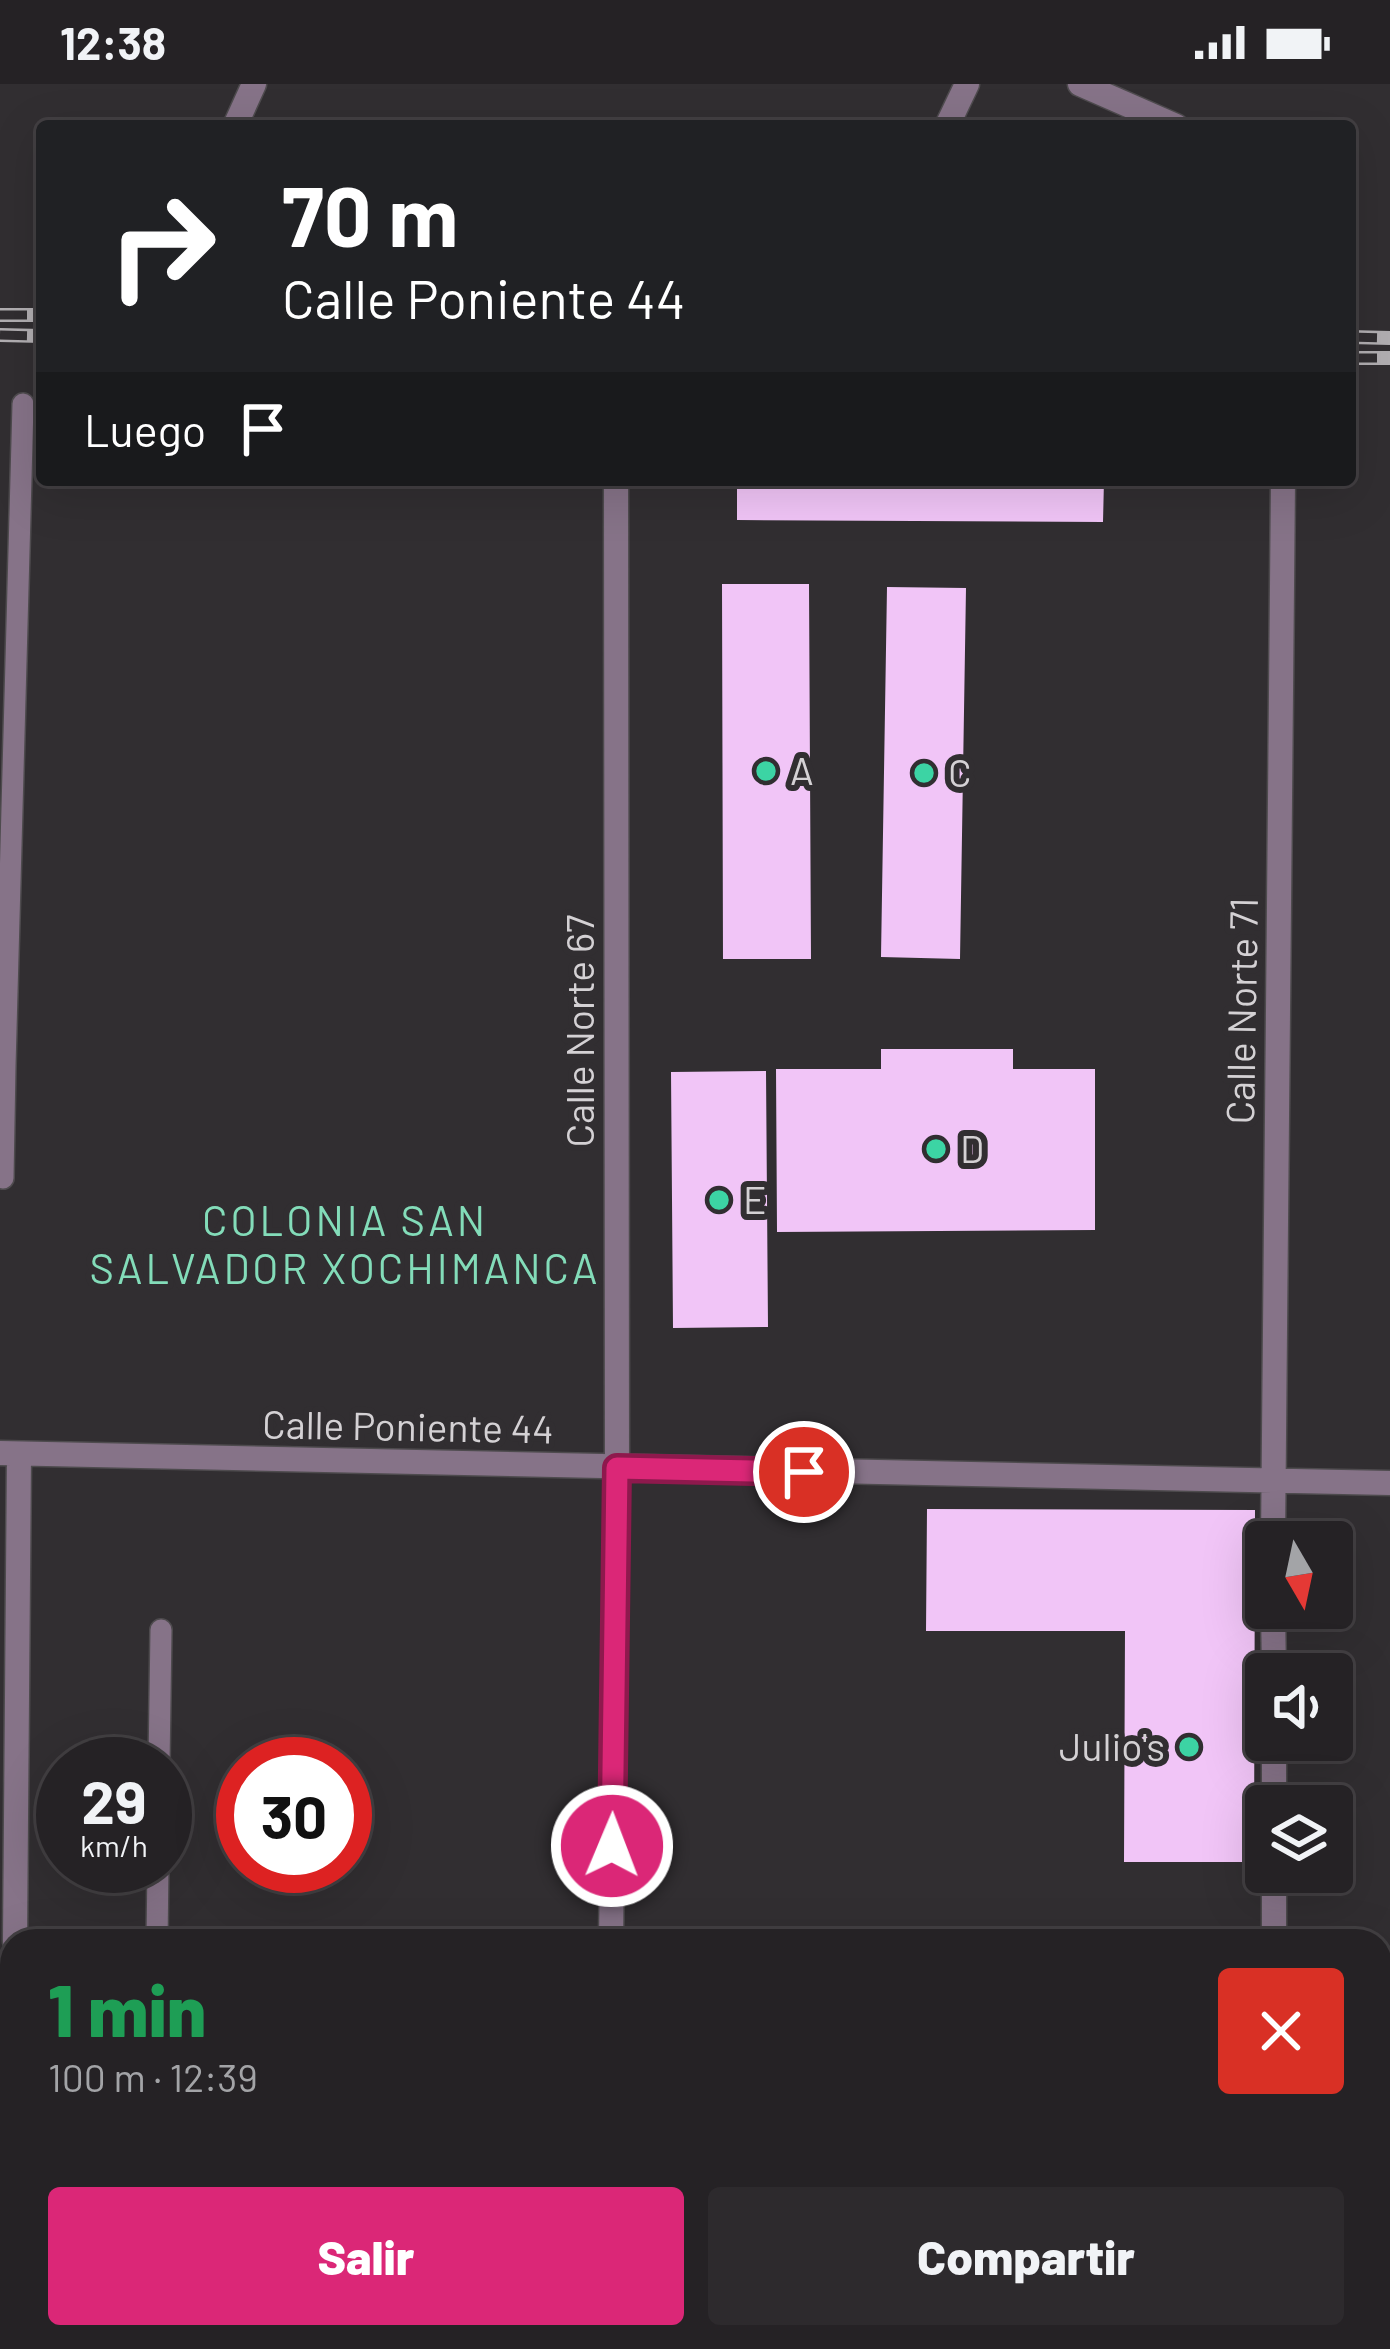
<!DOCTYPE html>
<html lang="es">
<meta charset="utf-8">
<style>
:root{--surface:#252225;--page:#2d2a2d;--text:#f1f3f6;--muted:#a3a4a7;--line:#423f42;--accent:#db2777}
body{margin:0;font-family:Barlow,sans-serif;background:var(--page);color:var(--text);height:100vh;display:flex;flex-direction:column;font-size:45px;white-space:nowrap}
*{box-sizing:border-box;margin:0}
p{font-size:39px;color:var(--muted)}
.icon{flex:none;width:66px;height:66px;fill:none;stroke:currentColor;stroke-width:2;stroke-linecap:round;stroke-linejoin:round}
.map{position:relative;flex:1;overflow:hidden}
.panel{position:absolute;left:0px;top:1845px;width:1392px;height:420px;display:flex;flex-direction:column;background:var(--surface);border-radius:36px 36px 0 0;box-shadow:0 12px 48px #0002,0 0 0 3px var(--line)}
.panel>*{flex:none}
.guide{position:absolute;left:36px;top:36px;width:1320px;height:366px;border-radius:12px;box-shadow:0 12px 48px #0002,0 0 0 3px var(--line);background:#202124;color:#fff;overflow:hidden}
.needle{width:78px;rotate:171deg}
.tools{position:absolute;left:1245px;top:1437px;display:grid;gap:24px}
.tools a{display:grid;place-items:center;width:108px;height:108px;border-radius:12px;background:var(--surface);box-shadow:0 12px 48px #0002,0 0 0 3px var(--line);font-size:60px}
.speed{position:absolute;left:36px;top:1653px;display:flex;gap:24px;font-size:60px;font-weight:700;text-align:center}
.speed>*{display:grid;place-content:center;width:156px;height:156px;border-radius:50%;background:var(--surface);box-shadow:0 12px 48px #0002,0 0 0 3px var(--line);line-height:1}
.speed small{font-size:30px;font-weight:400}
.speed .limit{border:18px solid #d22;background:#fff;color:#111}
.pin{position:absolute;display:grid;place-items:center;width:102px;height:102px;color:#fff;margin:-51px;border:6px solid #fff;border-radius:50%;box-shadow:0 3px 12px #0007}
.me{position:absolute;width:132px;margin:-66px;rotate:1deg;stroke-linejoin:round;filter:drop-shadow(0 0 9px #0008)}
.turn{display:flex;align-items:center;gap:42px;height:252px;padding:0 48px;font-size:54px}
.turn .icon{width:156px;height:156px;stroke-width:2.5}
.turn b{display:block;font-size:84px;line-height:102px}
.then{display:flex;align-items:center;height:114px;padding:0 48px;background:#0003;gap:24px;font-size:45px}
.round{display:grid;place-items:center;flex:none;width:126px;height:126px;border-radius:12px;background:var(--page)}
.headline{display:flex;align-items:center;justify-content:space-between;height:204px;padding:0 48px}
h1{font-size:72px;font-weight:800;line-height:90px;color:#1e9e55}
.cta{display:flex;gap:24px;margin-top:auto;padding:24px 48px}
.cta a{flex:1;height:138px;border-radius:12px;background:var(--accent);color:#fff;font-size:48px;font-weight:800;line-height:138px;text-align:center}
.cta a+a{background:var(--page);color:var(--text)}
.status{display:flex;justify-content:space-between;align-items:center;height:84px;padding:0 60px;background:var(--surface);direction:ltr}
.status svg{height:33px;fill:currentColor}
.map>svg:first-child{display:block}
</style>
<div class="status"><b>12:38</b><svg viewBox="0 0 49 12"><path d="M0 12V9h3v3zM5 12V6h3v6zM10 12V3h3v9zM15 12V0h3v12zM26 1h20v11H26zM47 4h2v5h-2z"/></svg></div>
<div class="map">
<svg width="1390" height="2265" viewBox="0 0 1390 2265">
<rect width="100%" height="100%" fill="#312e31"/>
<path fill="#f1c5f7" d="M737 396H1104L1103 438 737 436Z
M722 500H809L811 875H723Z
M887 503 966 504 960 875 881 873Z
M881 965H1013V985H1095V1146L777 1148 776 985H881Z
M766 987 768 1243 673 1244 671 988Z
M927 1425 1255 1426 1254 1778H1124L1125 1547H926Z"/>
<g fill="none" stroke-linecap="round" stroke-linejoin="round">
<defs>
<path id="service" d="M0 982H5L23 320
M3 1094 5 982
M159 1680 161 1546
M157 1857 158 1782"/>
<path id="minor" d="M1080 0 1176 42
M235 42 254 0
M947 42 967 0
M0 1369 1390 1399
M1273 1458 1283 396
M1273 1524 1274 1590
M1274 1656V1722
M1274 1788V1857
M15 1857 19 1370
M611 1857 617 1384 616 396
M607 2265V2253
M1275 2265V2253"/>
<path id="tertiary" d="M0 2184H12
M1380 2211H1390
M0 2256 439 2265"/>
</defs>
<use href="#service" stroke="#4e4b4e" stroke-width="24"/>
<use href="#minor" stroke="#4e4b4e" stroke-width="27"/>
<use href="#tertiary" stroke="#4e4b4e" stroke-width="27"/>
<use href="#service" stroke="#867388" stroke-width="21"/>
<use href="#minor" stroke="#867388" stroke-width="24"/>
<use href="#tertiary" stroke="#867388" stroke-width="24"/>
<defs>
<path id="rail" d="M0 231H42
M0 251 42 252
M1350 253 1390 254
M1350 274H1390"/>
</defs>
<use href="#rail" stroke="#b1aeb1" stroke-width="14"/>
<use href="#rail" stroke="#312e31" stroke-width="9" stroke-dasharray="27" stroke-linecap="butt"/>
</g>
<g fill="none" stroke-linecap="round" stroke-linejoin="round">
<defs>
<path id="route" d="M612 1762 617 1384 804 1388"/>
</defs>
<use href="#route" stroke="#8e194d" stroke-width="30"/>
<use href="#route" stroke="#db2777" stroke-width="21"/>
</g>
<g fill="#3cd4a4" stroke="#312e31" stroke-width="4.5">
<circle cx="766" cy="687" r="12"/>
<circle cx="924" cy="689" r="12"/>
<circle cx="936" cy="1065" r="12"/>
<circle cx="719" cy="1116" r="12"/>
<circle cx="1189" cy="1663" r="12"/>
</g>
<g text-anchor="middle" stroke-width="12" stroke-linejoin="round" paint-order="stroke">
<g font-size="39" fill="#d4d1d4" stroke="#312e31" text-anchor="start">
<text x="790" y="701">A</text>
<text x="948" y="703">C</text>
<text x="960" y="1079">D</text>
<text x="743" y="1130">E</text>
<text x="1165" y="1677" text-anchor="end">Julio's</text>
</g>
<g font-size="39" fill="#d4d1d4" stroke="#312e31">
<text transform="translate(1242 927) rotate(-89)" y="14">Calle Norte 71</text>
<text transform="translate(580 947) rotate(-90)" y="14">Calle Norte 67</text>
<text transform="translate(408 1343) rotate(1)" y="14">Calle Poniente 44</text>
</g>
<g font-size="42" letter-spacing="3" fill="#83dcb9" stroke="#312e31">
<text x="345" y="1152">COLONIA SAN<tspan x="345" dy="48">SALVADOR XOCHIMANCA</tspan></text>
</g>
</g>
</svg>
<div class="tools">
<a><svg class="needle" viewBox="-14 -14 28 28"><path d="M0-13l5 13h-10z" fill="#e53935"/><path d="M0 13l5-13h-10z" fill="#a3a4a7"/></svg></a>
<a><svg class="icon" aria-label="sound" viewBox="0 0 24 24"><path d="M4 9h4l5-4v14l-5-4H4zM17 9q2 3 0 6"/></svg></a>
<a><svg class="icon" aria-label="layers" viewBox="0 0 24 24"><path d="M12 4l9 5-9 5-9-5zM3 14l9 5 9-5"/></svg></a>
</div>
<div class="speed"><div>29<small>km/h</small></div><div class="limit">30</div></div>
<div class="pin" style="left:804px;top:1388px;background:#d93025"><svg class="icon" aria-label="arrive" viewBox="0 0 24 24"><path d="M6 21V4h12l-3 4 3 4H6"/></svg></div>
<svg class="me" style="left:612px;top:1762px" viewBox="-20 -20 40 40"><circle r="17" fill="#db2777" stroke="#fff" stroke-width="3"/><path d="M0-11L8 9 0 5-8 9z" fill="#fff"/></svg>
<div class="guide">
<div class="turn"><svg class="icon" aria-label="right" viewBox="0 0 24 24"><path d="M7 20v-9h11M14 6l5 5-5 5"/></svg><div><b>70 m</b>Calle Poniente 44</div></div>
<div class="then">Luego<svg class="icon" aria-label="arrive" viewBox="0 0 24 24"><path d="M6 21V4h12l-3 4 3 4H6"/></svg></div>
</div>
<section class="panel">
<div class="headline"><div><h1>1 min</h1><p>100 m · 12:39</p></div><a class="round" style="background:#d93025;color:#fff"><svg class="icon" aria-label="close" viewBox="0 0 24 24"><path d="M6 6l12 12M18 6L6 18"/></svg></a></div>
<div class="cta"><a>Salir</a><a>Compartir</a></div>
</section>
</div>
